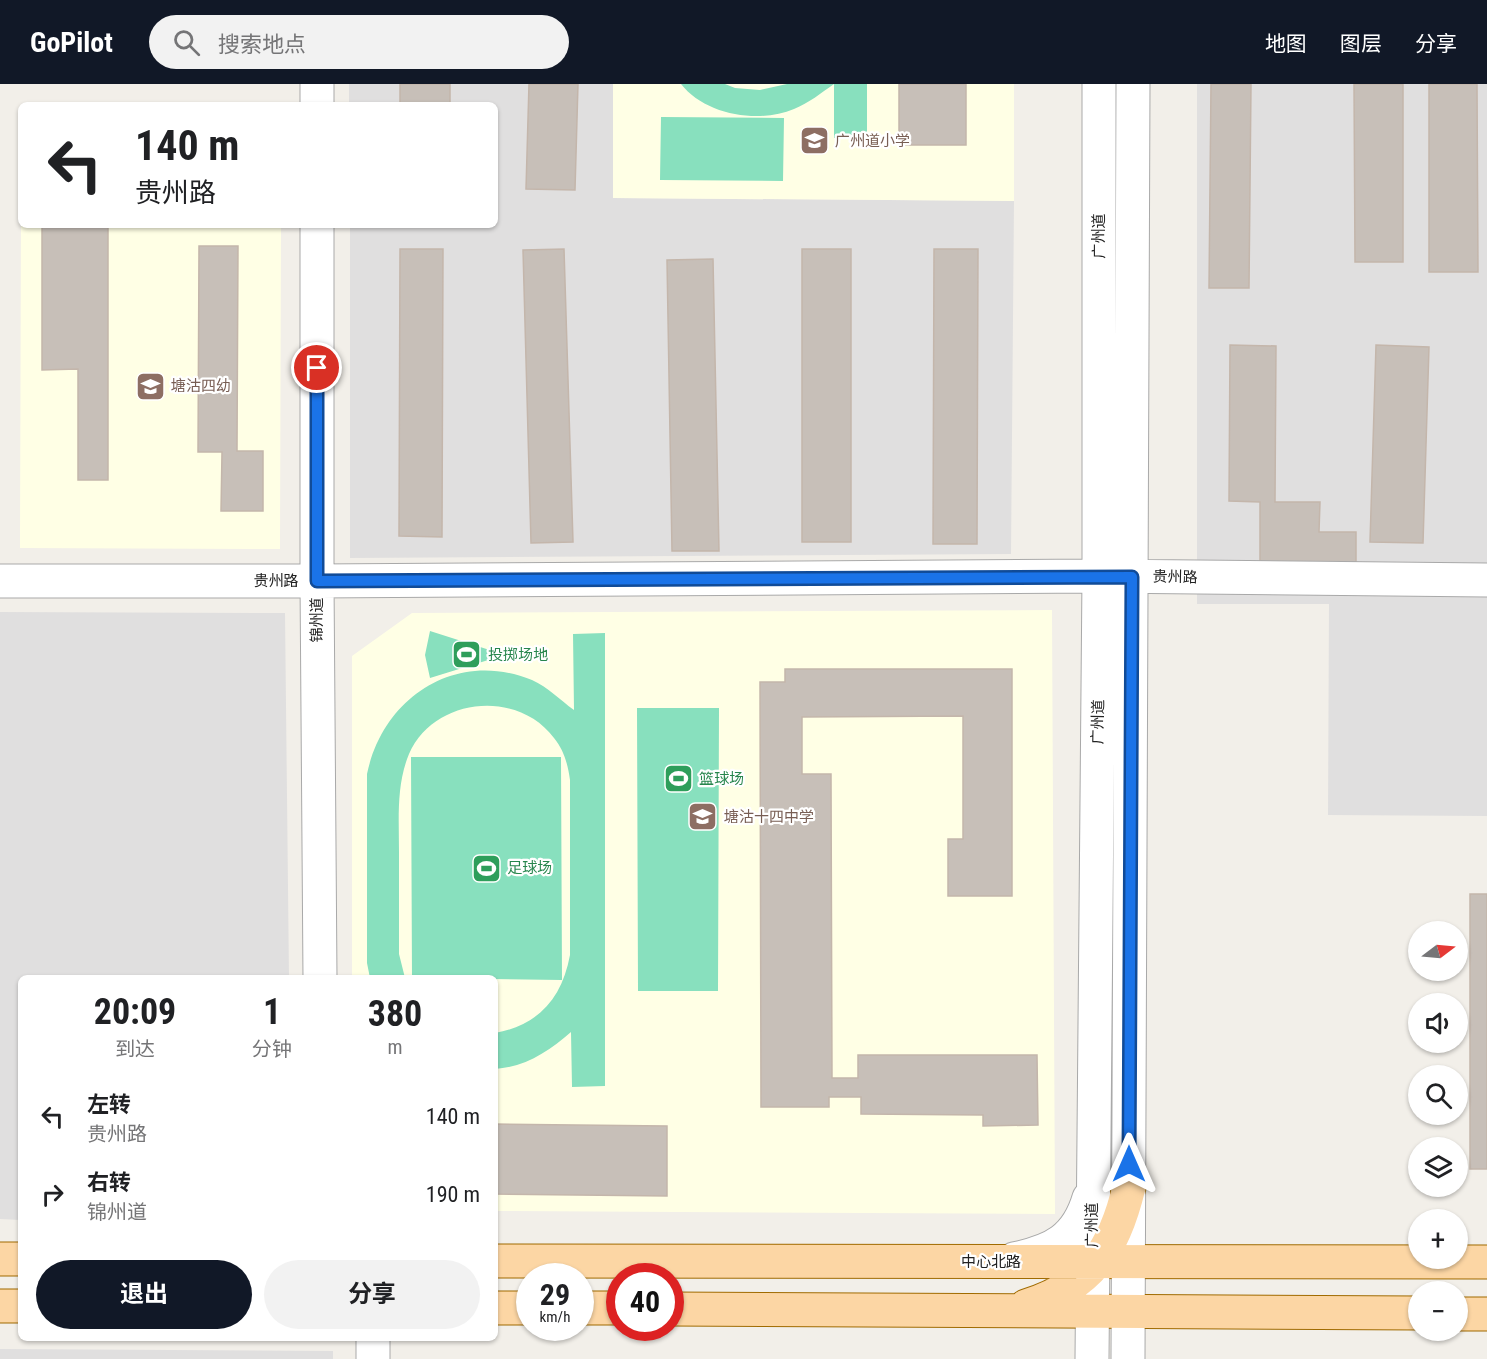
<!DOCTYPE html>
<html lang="zh">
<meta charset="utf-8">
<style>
:root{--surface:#fff;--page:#f2f2f2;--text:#202124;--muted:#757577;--accent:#111827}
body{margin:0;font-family:"Roboto Condensed","Noto Sans SC",sans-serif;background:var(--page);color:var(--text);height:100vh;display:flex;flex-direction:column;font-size:22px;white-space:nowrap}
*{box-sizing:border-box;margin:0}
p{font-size:20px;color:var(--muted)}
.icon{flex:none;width:33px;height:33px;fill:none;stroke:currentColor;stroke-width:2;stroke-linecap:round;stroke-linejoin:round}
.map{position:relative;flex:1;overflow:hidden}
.panel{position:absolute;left:18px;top:891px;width:480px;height:366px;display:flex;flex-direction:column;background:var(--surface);border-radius:9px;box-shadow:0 2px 4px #0004}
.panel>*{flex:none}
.banner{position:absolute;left:18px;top:18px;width:480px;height:126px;border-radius:9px;box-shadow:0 2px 4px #0004;background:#fff;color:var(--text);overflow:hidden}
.needle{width:39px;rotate:74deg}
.buttons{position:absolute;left:1408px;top:837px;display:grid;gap:12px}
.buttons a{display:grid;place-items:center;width:60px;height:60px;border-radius:50%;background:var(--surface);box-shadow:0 2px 4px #0004;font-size:30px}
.speed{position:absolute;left:516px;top:1179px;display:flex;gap:12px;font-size:30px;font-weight:700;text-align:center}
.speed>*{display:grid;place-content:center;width:78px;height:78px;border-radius:50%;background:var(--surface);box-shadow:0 2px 4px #0004;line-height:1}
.speed small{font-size:15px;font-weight:400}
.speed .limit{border:9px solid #d22;background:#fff;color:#111}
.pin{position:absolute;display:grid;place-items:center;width:51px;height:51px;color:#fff;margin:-26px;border:3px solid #fff;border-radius:50%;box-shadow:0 2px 6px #0007}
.me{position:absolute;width:66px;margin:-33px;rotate:0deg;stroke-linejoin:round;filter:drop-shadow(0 0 4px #0008)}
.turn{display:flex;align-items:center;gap:21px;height:126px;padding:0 18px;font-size:27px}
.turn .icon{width:78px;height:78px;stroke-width:2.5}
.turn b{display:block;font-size:42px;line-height:51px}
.eta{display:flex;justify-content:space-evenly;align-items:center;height:102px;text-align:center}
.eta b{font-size:36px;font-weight:700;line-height:42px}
.cta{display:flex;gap:12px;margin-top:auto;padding:12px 18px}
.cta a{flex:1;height:69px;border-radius:36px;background:var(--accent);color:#fff;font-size:24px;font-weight:700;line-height:69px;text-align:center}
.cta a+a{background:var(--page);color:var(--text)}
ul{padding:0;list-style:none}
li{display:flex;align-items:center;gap:18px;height:78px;padding:0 18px}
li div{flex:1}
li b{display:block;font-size:22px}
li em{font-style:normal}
header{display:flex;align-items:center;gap:36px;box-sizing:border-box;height:84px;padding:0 30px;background:var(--accent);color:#fff}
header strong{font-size:28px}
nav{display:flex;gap:33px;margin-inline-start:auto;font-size:21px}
.search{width:420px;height:54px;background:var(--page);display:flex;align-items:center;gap:15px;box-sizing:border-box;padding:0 21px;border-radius:33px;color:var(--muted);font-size:22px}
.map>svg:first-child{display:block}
</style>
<header>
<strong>GoPilot</strong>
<div class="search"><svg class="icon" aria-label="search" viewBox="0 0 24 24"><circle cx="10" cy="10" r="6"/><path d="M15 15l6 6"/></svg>搜索地点</div>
<nav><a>地图</a><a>图层</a><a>分享</a></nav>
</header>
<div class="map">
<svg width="1487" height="1275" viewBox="0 0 1487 1275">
<rect width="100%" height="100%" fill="#f2efe9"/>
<path fill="#e0dfdf" d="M349 0H613V114L1014 117 1011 470 350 474V141H495V21H349Z
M1197 0H1487V732L1328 731 1329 520H1197Z
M0 528 285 529 289 894H21V1136L0 1135Z
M0 1265 333 1267V1275H0Z"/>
<path fill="#ffffe5" d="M613 0H1014V117L613 114Z
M21 120V141H281L280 465 20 464Z
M1052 526 1055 1130 495 1127V894H352V572L412 529Z"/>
<path fill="#88e0be" d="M681 0H725L735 4 760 6 787 0H867V54H834V0C821 9 809 19 794 25 759 40 705 31 681 0Z
M661 33 784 34 783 97 660 96Z
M430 547 499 569 503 566 507 568V573L502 576 498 573 430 594 425 571Z
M605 549V1002L572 1003 571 948C549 967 526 983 495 985V949C539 941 562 914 570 871V696C568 681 564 666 554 654 518 605 434 613 409 670 396 701 399 736 399 769 399 803 399 837 399 870L405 894H370L367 879V690C383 613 456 565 532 596 548 603 560 616 574 626L573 550Z
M637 624H719L718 907H638Z
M411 673H561L562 896 412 894Z"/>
<path fill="#c7bfb8" stroke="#c4b6ab" stroke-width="1.5" d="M400 0H450V21H400Z
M529 0H578L575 106 526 105Z
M899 0H966V61H899Z
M1211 0H1251L1249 204H1209Z
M1354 0H1403V178H1355Z
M1429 0H1477L1478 188H1429Z
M42 141H108V396H78V285L42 286Z
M199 162H238L237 367H263V427H221L222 368H198Z
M400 165H443L442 453 399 452Z
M564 165 573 458 531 459 523 166Z
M802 165H851V458H802Z
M934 165H978L977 460H933Z
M713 175 719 467H672L667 176Z
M1230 261 1276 262 1275 418H1320L1319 448H1356V479L1260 478V418L1229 417Z
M1376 261 1429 263 1423 459 1370 458Z
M785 585H1012V812H948V755H963V632L802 633V690H831L832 994H858V971H1037L1038 1041 983 1042V1031L861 1030V1013H829V1023H761L760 598H785Z
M1470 810H1487V1085H1470Z
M495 1040 667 1042V1112L495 1110Z"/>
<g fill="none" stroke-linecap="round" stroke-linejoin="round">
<defs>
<path id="minor" d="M317 21V0
M317 141V497L320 894
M0 497H317L1099 492 1487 496
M1014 1175C1053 1167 1077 1155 1089 1114
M373 1254V1275
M1092 1275 1099 492V0
M1128 1275 1133 0"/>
<path id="major" d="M0 1175H21
M495 1177 1487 1178
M0 1222H21
M1026 1222C1090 1202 1114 1166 1129 1103
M495 1224H530
M580 1224H620
M670 1225 1419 1229
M1458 1230H1487"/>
</defs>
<use href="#minor" stroke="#a9a9a9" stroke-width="35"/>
<use href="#major" stroke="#a06b00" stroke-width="35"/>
<use href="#minor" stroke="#fff" stroke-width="33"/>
<use href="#major" stroke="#fcd6a4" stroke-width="33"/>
</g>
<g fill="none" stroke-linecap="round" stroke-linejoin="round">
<defs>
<path id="route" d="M317 284V497L1132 493 1129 1080"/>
</defs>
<use href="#route" stroke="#114b97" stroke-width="15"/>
<use href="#route" stroke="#1a73e8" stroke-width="10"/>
</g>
<defs>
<symbol id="school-square" viewBox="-11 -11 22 22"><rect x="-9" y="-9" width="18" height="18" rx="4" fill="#8d6e63" stroke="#fff"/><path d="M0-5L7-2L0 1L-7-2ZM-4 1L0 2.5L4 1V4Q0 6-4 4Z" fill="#fff"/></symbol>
<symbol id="stadium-square" viewBox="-11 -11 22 22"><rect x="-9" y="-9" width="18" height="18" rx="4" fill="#2e9e5b" stroke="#fff"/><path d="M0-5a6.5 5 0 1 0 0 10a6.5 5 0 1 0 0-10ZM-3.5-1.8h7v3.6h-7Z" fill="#fff"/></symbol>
</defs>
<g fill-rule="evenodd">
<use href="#school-square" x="798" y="40" width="33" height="33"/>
<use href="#school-square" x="134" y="286" width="33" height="33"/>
<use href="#stadium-square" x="450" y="554" width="33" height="33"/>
<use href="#stadium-square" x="662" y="678" width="33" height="33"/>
<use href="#school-square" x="686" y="716" width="33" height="33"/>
<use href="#stadium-square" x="470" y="768" width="33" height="33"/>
</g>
<g text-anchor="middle" stroke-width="4.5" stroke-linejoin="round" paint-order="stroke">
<g font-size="15" fill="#785e54" stroke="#fff" text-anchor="start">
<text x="835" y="62">广州道小学</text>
<text x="171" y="307">塘沽四幼</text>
<text x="724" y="738">塘沽十四中学</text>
</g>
<g font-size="15" fill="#222" stroke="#fff">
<text transform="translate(1099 152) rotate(-90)" y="5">广州道</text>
<text transform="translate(1175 493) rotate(1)" y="5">贵州路</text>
<text x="276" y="502">贵州路</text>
<text transform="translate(317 536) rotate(-90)" y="5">锦州道</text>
<text transform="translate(1098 638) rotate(-89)" y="5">广州道</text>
<text transform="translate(1092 1141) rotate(-90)" y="5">广州道</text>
<text x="991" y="1183">中心北路</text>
</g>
<g font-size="15" fill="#27864d" stroke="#fff" text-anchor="start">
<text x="488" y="576">投掷场地</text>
<text x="699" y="700">篮球场</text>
<text x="507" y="789">足球场</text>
</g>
</g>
</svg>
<div class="buttons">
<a><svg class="needle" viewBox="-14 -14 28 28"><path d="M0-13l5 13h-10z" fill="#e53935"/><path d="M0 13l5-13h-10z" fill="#757577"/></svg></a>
<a><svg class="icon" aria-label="sound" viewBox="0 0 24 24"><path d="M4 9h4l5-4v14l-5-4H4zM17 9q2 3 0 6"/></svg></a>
<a><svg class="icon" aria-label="search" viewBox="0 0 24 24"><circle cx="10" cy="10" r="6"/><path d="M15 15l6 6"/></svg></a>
<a><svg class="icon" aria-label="layers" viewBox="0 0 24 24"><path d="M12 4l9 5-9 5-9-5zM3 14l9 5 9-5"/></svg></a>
<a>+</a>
<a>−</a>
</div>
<div class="speed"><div>29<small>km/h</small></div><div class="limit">40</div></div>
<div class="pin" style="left:317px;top:284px;background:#d93025"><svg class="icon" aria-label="arrive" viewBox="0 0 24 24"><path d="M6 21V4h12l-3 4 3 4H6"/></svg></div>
<svg class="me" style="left:1129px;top:1080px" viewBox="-20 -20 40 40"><path d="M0-17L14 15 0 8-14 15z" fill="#1a73e8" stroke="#fff" stroke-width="4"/></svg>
<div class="banner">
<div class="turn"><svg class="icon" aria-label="left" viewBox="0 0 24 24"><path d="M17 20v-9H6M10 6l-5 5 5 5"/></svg><div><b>140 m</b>贵州路</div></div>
</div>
<section class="panel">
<div class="eta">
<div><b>20:09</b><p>到达</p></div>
<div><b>1</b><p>分钟</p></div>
<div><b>380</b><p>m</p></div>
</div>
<ul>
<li><svg class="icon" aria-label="left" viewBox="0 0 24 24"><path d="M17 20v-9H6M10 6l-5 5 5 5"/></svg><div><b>左转</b><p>贵州路</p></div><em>140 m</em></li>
<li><svg class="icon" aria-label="right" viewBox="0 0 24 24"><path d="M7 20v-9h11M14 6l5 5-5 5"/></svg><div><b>右转</b><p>锦州道</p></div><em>190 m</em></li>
</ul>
<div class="cta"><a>退出</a><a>分享</a></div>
</section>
</div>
